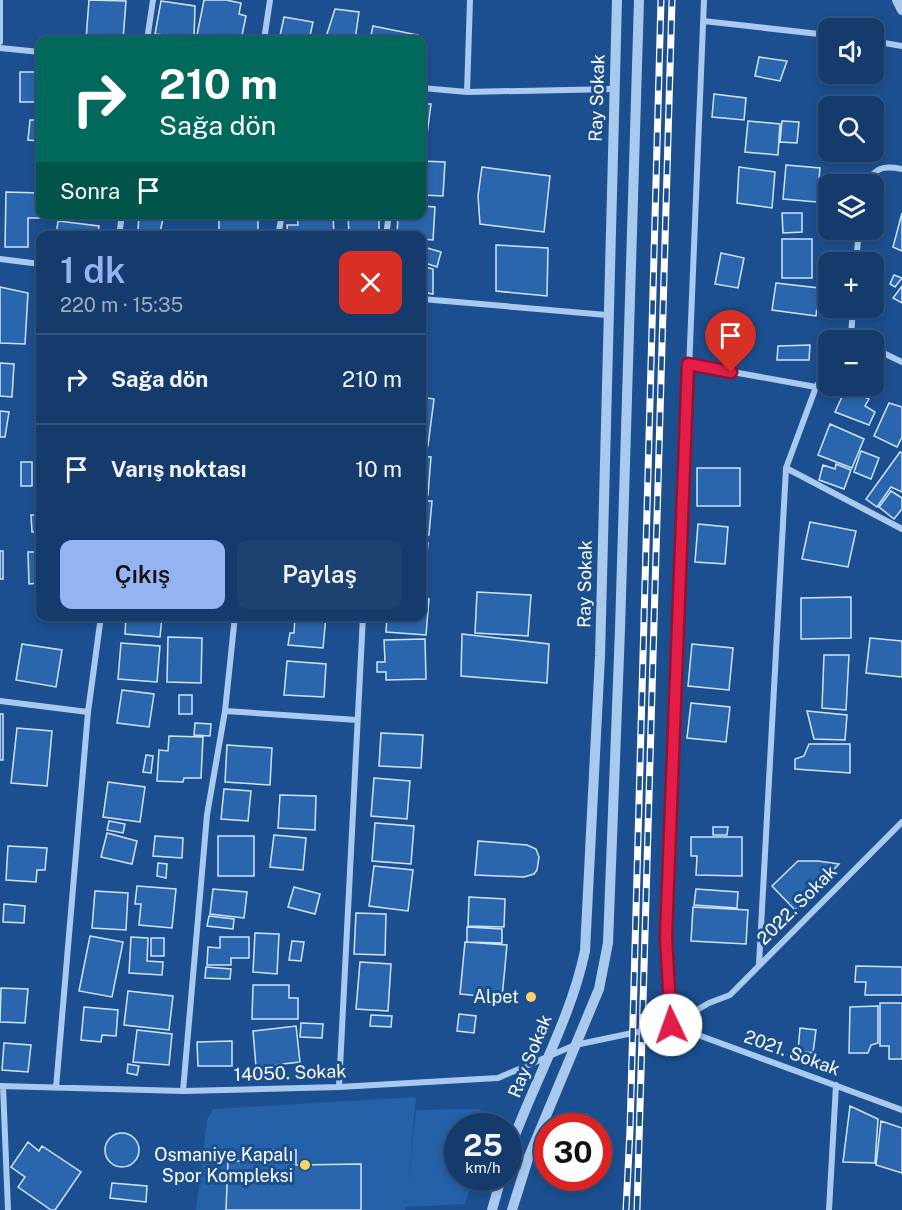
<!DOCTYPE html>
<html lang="tr">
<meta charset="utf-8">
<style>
:root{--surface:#143b6b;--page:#1d4271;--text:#f1f3f6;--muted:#9dadc1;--line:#33557e;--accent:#95b2f1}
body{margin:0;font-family:"Public Sans",sans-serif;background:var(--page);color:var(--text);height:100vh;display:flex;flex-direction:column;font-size:22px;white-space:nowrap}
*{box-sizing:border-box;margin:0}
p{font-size:20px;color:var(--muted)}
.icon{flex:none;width:33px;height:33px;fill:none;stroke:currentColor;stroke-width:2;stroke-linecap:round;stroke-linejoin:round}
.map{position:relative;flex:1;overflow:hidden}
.panel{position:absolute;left:36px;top:231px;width:390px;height:390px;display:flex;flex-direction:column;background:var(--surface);border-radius:12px;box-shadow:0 3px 9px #0003,0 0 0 2px var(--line)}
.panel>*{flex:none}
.banner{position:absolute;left:36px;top:36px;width:390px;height:183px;border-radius:12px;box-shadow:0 3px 9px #0003,0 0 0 2px var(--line);background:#00695c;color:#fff;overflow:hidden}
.tools{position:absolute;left:818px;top:18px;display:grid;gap:12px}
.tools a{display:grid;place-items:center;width:66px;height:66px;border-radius:12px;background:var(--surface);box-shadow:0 3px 9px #0003,0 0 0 2px var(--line);font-size:30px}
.speed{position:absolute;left:444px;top:1113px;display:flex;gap:12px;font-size:30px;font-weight:700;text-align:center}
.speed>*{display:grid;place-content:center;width:78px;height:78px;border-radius:50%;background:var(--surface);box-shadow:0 3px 9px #0003,0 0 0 2px var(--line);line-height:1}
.speed small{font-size:15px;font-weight:400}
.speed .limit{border:9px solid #d22;background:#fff;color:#111}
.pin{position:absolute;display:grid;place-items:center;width:51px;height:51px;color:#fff;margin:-62px -26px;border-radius:50% 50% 50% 0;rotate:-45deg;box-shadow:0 0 6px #0007}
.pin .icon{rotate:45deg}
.me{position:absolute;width:66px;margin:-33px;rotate:357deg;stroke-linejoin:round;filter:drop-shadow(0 0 4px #0008)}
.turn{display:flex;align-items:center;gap:21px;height:126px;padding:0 24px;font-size:27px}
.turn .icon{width:78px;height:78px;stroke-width:2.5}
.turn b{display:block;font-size:42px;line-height:51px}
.then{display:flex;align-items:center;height:57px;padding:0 24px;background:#0003;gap:12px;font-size:22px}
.round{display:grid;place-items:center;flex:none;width:63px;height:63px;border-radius:12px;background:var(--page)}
.head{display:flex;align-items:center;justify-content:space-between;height:102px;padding:0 24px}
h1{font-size:36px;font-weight:600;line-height:45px;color:var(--accent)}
.action{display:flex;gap:12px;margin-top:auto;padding:12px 24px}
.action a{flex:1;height:69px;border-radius:12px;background:var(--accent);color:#111;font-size:24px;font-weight:600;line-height:69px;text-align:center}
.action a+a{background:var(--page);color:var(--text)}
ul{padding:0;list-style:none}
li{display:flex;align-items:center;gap:18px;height:90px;padding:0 24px;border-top:2px solid var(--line)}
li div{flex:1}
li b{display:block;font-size:22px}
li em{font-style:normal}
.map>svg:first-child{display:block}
</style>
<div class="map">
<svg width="902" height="1210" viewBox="0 0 902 1210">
<rect width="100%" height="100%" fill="#1b4f8f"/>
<path fill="#2461a8" d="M416 1097 408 1184 416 1110 481 1109 479 1126H458V1178H473L465 1204 406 1207 405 1210H196L207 1120 213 1109Z"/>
<path fill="#2a66ad" stroke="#cfe3fa" stroke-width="1.5" d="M89 0 126 1 123 40H86Z
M204 0H226L241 3 239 14 246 16 241 40H220L197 35Z
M161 1 195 6 194 38 155 34Z
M335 9 359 12 355 40H325Z
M284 17 313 22 309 40H279Z
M373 26 418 35 417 40H370Z
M759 57 787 61 780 81 755 76Z
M20 72H40V102H20Z
M714 94 746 98 744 120 712 117Z
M422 104H431L425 150 422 149Z
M30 120H40V141L28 140Z
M748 121 780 124 778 155 745 152Z
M782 121 799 122 797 143 780 142Z
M422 161 445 162 443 196 422 195Z
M786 165 820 168 817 202 783 199Z
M482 167 550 176 544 232 480 224 478 196Z
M739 167 775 172 772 208 737 203Z
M6 192 40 193 42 218H28V247H5Z
M422 206 435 207 433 240 422 239V236H397L398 214H422Z
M782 213H802V232L783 233Z
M902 213V251L893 247Z
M181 214H208V218L181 217Z
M219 214H258V231L219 230Z
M297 214H333L334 236H288L287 225H298Z
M348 214H379V236H349Z
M139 215 163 219 159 236H124V230H138Z
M58 221 99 226 98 236H56Z
M782 239H812V278H782Z
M496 245 548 248 547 296 496 291Z
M424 247 441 252 437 267 422 262Z
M721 253 744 258 738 288 715 284Z
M422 266 433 269V294L422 292Z
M894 275 902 278 895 287 890 284Z
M776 283 819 288 816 316 772 310Z
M902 286V303L893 298Z
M0 287 28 293 25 344 0 343Z
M810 345 809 360H777L778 346Z
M0 363 14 364 12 397 0 396Z
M846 388 869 399 865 406 875 412 869 425 835 412Z
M422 397 434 399 428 446 422 445Z
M889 403 902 407V437L897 447 874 436Z
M0 411 9 412 5 437H0Z
M36 411H40V442L35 441Z
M830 424 864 439 852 468 818 455Z
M861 451 879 458 871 479 854 472Z
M900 452 902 453V492L891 487 877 507 866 499Z
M422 456 431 457 428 495H422Z
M21 462H32V486H21Z
M836 464 851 470 844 489 819 480 823 465 835 469Z
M697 468H740V506H697Z
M891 491 902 498V509L894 519 879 507Z
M422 501H432L429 535 422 534Z
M31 515H40V532H32Z
M810 522 856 531 848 567 802 559Z
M698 524 728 527 725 564 695 562Z
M422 542 428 543 424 586H422Z
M0 551H3V579H0Z
M28 552H40V583L29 584Z
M477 592 531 595 528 636 475 633Z
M851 597V638L801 639V598Z
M422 598 429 599 426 635 386 632 387 616H422Z
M126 616H162L160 637 125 634Z
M295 616H326L323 648 288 645 290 633H294Z
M462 634 549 644 547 683 461 676Z
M168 637 202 638 201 683 167 682Z
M870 638 902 641V677L866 673Z
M425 639 426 679 386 680V672H377V662H385L384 640Z
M121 643 160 646 157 682 118 679Z
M22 644 62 650 56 687 16 680Z
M692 644 733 648 729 690 688 686Z
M824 655H849L846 710 822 708Z
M287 661 326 664 324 697 284 695Z
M122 690 154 694 149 727 117 723Z
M179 695H192V714H179Z
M691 703 730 707 726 742 687 738Z
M807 711 847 715 845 740 814 739Z
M0 714H3V760H0Z
M195 723 211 724 210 736 194 735Z
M17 728 52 731 47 786 11 783Z
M381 733 423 735 421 768 379 766Z
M169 736 203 737 201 778H184L183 782 157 781 159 750 168 751Z
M809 744H850V773L795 769V759L804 756Z
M227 745 272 748 270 785 225 782Z
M146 755 153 756 151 773 143 772Z
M374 778 410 781 407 819 371 816Z
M108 782 145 787 140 822 103 817Z
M224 789 251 791 248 821 221 819Z
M280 795 316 796 315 830 278 828Z
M109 821 125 824 123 833 107 830Z
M375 823 414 826 411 864 372 861Z
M713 827H728L727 835H713Z
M107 833 137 841 132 864 101 857Z
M274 835 306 838 303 870 270 867Z
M155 836 183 838 182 858 153 856Z
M218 836H254V876H218Z
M691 837H742V876L696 875 697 856H691Z
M478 841 527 845 536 849 539 857 537 870 534 874 524 877 475 875Z
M8 846 47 848 45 870H37L36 882 6 880Z
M798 861H818L839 864 795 910 772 886Z
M158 863 167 864 166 878 157 876Z
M374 866 413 870 408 911 369 906Z
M137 886 176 889 172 928 139 925 141 904H135Z
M294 887 320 894 315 914 288 907Z
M213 889 247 892 244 918 210 914Z
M696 889 738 892 737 908 694 905Z
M95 891 128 893 126 930 92 928Z
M469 897 505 899 504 927 468 926Z
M4 904 25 906 24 923 3 922Z
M693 907 748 910 746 944 691 941Z
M356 913 386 914 385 955 354 954Z
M209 916 234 919 233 929 207 926Z
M467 927 502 929V943L467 942Z
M255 933 279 934 277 974 253 972Z
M90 936 123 942 112 997 79 991Z
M131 937 148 938 147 961 163 962 162 975 129 973Z
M220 937H249V958H231V965H207L208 947 220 948Z
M151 938H164V956H151Z
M292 941 304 942 301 961 289 960Z
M465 942 507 945 502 998 460 994Z
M360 962 391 964 388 1011 356 1009Z
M856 966 902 967V995H865L866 982H855Z
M206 967 231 969 230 979 205 978Z
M253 985H289V998H298V1019H252Z
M1 988 28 989 25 1023 0 1022Z
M128 991 173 996 169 1030 124 1025Z
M880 1003H902V1059H889V1046H880Z
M878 1006V1043L871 1045 868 1053H849L850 1007Z
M84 1007 118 1010 116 1036 102 1035 101 1042 81 1040Z
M459 1014 476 1016 474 1033 457 1031Z
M371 1015 392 1016 391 1027 370 1026Z
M301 1023 323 1024 322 1038 300 1037Z
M296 1026 300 1062 256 1067 253 1031Z
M800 1028 816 1030 813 1053 798 1051Z
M137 1030 172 1034 169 1065 133 1062Z
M232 1041V1066H198L197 1042Z
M4 1043 31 1045 28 1072 2 1070Z
M128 1064 139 1066 137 1075 127 1073Z
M850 1106 878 1119 875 1163 843 1162Z
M566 1113 586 1114 585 1126H565Z
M881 1121 902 1128V1173L876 1165Z
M105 1150a17 17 0 1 1 34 0a17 17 0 1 1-34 0Z
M28 1142 39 1151 42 1146 81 1172 55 1210H51L18 1187 25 1177 11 1167Z
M268 1150H296V1165L361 1164V1210H226L228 1161H268Z
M112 1183 147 1186 146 1202 110 1198Z"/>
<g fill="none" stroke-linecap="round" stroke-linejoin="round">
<path stroke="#a9c9ee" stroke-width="6" d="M703 21 828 35
M147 40 153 0
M264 40 270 0
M873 41 902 46
M0 42V0
M0 48 40 52
M422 88 467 92 614 89
M467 92 470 0
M865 184C876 168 882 165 902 169
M119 236 122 214
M278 236 282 214
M386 236 389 214
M0 259 40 264
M856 262 859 230
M422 299 607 315
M848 340 851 336 853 308
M873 348 902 362
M688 364 816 387
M786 468 902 529
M0 701 88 712
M225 711 357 720
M759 964 786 468 816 387 828 369
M671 1025 666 937 704 0
M671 1025 902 1110
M0 1086 183 1091 339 1087 498 1078 575 1045 671 1025 709 1003 730 995 902 822
M3 1086 8 1210
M339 1087 363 616
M56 1088 88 712 101 616
M183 1091 207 815 225 711 235 616
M829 1210 836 1085"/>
<path stroke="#a9c9ee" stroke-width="10" d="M897 0 902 10
M508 1154C532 1085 570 1022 585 951L600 656 617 0
M492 1210 501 1178
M512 1210 528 1159 599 989 608 943 620 629 639 0"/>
<defs>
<path id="rail" d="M626 1210 630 1130 661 0
M637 1210 672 0"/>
</defs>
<use href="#rail" stroke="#fff" stroke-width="7"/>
<use href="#rail" stroke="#1b4f8f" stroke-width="4.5" stroke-dasharray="14" stroke-linecap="butt"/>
</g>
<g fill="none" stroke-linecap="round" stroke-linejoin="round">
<defs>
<path id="route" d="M671 1025 666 937 688 364 731 372"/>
</defs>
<use href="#route" stroke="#92132f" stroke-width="15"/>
<use href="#route" stroke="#e11d48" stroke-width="10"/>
</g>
<g fill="#ffd166" stroke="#1b4f8f" stroke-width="2">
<circle cx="531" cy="997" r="6"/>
<circle cx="305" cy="1165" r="6"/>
</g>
<g text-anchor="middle" stroke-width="6" stroke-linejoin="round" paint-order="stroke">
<g font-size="18" fill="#fff" stroke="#1b4f8f">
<text transform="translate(597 98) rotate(-88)" y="6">Ray Sokak</text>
<text transform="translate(585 584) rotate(-89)" y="6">Ray Sokak</text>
<text transform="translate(797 905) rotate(-45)" y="6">2022. Sokak</text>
<text transform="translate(792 1053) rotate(20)" y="6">2021. Sokak</text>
<text transform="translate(530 1056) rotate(-68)" y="6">Ray Sokak</text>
<text transform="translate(290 1073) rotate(-2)" y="6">14050. Sokak</text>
</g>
<g font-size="18" fill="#fff" stroke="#1b4f8f" text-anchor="end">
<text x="519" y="1003">Alpet</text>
<text x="293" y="1161">Osmaniye Kapalı<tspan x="293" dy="21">Spor Kompleksi</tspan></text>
</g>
</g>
</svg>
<div class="tools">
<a><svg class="icon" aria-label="sound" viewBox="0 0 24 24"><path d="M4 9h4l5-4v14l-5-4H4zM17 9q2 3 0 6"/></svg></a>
<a><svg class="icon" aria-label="search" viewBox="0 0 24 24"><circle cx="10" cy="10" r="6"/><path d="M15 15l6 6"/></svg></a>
<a><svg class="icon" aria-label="layers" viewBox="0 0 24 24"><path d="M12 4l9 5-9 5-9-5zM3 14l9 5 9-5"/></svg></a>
<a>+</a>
<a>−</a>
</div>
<div class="speed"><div>25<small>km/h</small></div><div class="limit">30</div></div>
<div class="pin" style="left:731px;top:372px;background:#d93025"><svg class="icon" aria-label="arrive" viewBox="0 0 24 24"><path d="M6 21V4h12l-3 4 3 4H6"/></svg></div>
<svg class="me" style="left:671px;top:1025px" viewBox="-20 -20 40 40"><circle r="19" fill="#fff"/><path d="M0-13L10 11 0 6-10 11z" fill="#e11d48"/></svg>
<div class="banner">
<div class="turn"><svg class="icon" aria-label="right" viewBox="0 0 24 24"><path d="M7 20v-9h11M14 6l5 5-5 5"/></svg><div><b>210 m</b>Sağa dön</div></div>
<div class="then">Sonra<svg class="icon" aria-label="arrive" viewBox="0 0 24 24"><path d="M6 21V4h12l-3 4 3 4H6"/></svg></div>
</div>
<section class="panel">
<div class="head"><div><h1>1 dk</h1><p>220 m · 15:35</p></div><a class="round" style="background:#d93025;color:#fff"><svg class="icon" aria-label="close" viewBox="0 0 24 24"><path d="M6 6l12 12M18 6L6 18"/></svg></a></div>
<ul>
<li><svg class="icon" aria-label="right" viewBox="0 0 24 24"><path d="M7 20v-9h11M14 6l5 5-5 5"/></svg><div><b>Sağa dön</b></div><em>210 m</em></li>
<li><svg class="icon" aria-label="arrive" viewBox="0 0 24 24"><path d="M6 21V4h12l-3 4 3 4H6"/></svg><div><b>Varış noktası</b></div><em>10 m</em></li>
</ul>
<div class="action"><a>Çıkış</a><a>Paylaş</a></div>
</section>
</div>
